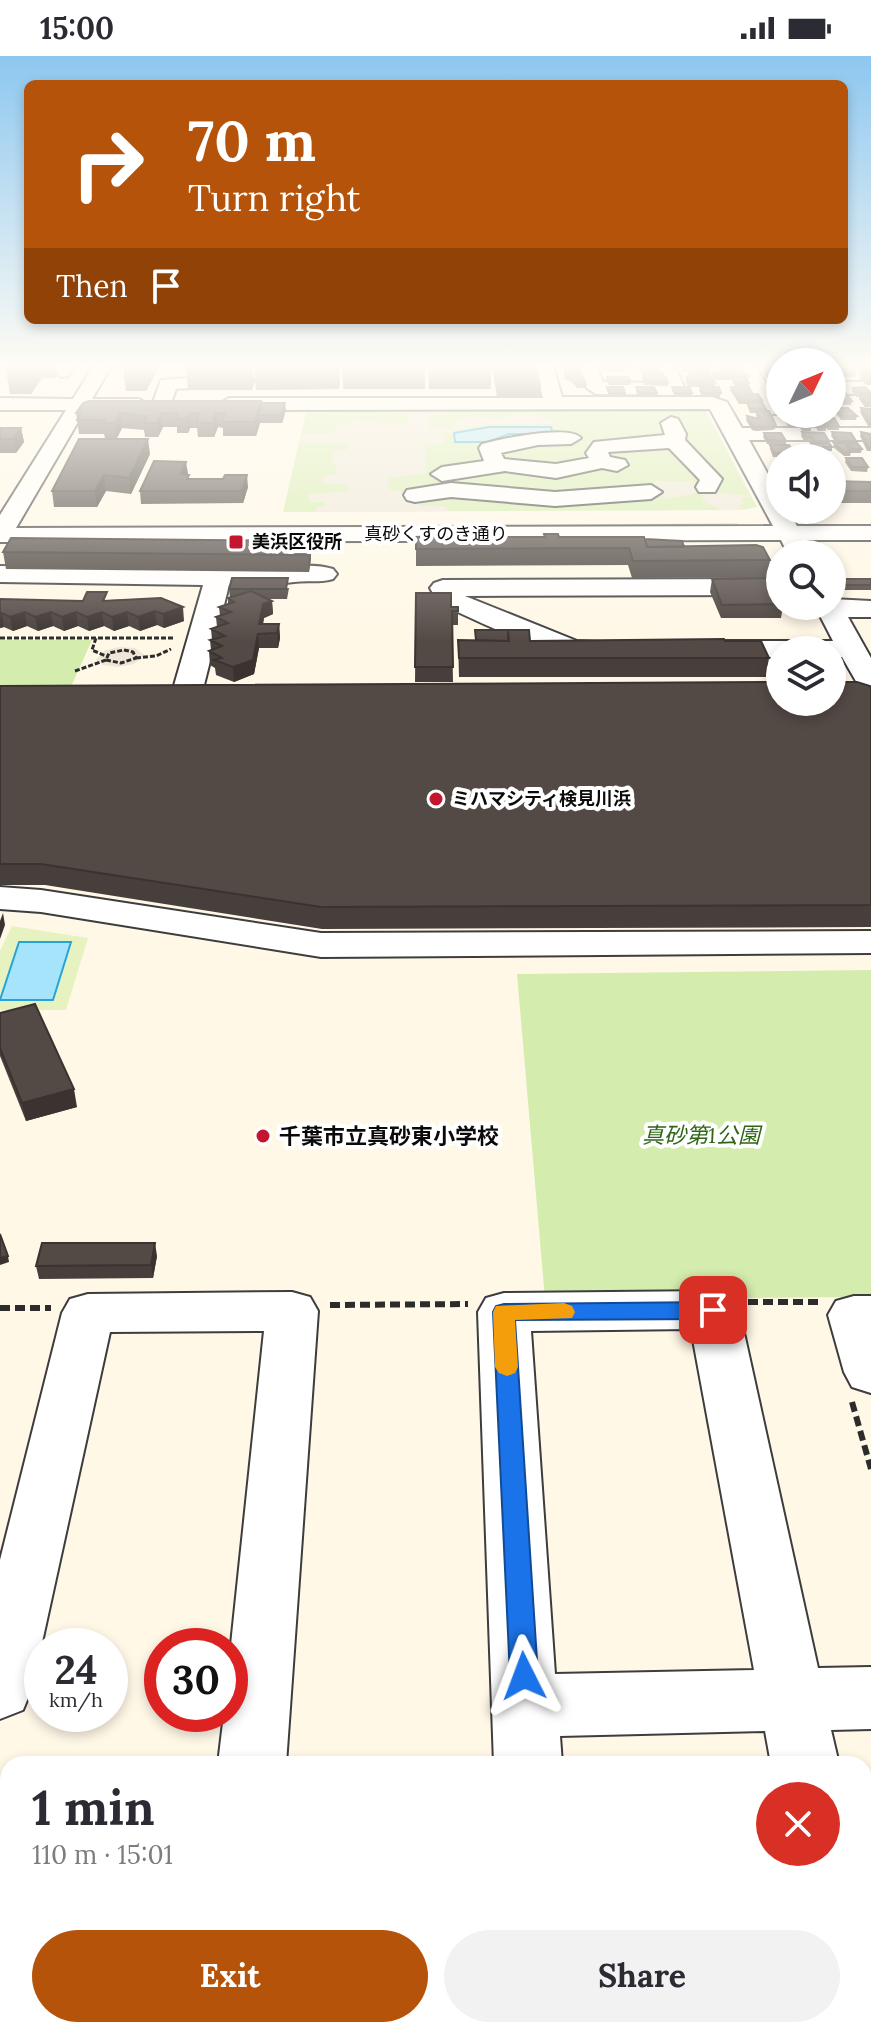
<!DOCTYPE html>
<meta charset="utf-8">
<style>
:root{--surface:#fff;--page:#f2f2f3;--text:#2b2b33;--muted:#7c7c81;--accent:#b45309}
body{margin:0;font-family:Lora,"Noto Sans JP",serif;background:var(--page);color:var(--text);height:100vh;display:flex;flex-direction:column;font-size:30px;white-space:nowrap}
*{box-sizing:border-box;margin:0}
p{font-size:26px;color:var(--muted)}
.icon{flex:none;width:44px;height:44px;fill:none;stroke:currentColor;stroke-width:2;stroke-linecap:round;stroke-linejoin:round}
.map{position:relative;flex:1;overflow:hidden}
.side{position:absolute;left:0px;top:1700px;width:872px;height:282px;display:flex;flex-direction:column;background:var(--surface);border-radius:24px 24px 0 0;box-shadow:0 4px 12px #0003}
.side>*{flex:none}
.hud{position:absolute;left:24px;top:24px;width:824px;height:244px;border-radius:12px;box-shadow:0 4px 12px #0003;background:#b45309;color:#fff;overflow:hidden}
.needle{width:52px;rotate:47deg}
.tools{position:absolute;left:766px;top:292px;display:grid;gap:16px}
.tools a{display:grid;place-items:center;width:80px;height:80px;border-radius:50%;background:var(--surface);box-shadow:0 4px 12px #0003;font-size:40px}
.speed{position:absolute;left:24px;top:1572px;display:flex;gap:16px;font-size:40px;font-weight:700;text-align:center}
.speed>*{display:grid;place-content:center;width:104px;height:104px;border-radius:50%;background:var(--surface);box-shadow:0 4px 12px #0003;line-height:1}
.speed small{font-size:20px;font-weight:400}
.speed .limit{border:12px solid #d22;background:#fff;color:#111}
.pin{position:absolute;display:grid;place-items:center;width:68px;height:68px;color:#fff;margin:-34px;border-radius:16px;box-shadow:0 4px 12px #0006}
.me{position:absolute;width:88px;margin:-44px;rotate:357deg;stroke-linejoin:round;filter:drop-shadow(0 0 6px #0008)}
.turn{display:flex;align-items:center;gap:28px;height:168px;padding:0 32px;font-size:36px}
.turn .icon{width:104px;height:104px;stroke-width:2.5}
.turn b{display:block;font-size:56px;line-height:68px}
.then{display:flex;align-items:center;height:76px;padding:0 32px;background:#0003;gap:16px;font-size:30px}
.round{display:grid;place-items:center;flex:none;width:84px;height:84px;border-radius:42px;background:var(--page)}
.head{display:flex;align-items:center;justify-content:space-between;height:136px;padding:0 32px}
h1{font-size:48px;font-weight:700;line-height:60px}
.cta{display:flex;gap:16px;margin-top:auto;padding:16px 32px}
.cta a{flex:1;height:92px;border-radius:48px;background:var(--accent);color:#fff;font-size:32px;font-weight:700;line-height:92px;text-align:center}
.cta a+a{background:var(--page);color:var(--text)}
.status{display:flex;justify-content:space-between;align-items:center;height:56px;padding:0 40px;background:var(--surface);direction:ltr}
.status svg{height:22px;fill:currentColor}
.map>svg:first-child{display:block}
</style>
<div class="status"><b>15:00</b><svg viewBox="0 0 49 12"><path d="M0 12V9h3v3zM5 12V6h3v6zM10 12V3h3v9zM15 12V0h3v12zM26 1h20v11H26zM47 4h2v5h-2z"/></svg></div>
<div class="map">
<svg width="871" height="1981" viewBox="0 0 871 1981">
<rect width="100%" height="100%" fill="#fff8e7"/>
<path fill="#d4ecad" d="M307 352 705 353 757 451 741 454 283 456Z
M737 467 741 474 426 473V470Z
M0 584H92L70 633H0Z
M871 914V1241L545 1243 517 918Z"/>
<path fill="#e6f3c0" d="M12 870 88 882 66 954H0V895Z"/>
<path fill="#eee6d7" d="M389 352H449L446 357H428L429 372 452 373 459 364 470 361 499 363 513 359 541 360 548 364 573 367 488 368 444 377 445 388H425L426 417 389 422 388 433 418 440 419 450H444L451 455 314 456 317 451H324L325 446H309V438L348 435V429L322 427 324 419H339L335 417 336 409H344L331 408 333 395 350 394 346 393 347 387H299L301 378H334L337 370 355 365 408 368 407 357 390 356Z
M656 425H693L696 430 709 431 715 436 751 440 741 442 743 448 738 451 741 454H722L702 445 703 440 699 437 666 443 651 430Z
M120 591 135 592 145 599 134 608 118 611 103 609 96 604 105 594Z"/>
<path fill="#a6e4fc" stroke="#26a4da" stroke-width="2" d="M489 371H551L553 378H509L488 386H455L454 377Z
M19 886H71L53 944H0Z"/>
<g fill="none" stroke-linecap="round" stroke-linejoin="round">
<defs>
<path id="minor" d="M58 309H76L68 320 62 321 53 316Z
M94 309H112L92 343H139L149 349 139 355 85 354 16 472 773 470 710 353 229 354 219 348 229 342H543L535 309H553L562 341H712L727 346 742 372H871V384H749L780 440V454H788L797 470H871V484H805L812 498H788L781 484 0 486V459L66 354H0V342L73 343Z
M578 309H596L603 326 664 327 656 309H674L685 333 676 339 596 338 587 332Z
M736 309H754L780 348V358H787H767Z
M245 318 254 324 252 328 176 333 169 353H155L152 349 161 324Z
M832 326H871V338H832Z
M671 361 678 363 686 378 685 384 722 423 715 436H699L696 431 700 424 669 392 608 396 610 401 625 404 628 409 617 415 602 412 556 422 505 415 442 425 431 418 442 411 484 405 479 392 482 388C500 383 569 368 581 382L571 388 538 389 501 397 504 403 556 408 589 402 586 397 594 386 665 379 661 367Z
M451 427 555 436 651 429 662 436 651 443 555 450 451 441 415 446 407 444 404 439 407 434Z
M0 510 277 514C295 509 315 508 333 513L337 518 333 523C320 527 307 524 294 526 272 529 251 529 229 529L203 633 198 639 188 642 178 639 173 633 203 529 0 526Z
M780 523V539L465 540 577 585 620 587 624 593 620 599C563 613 491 569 439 548L430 532 434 527 443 524Z
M832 543 871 545V561H848L871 602V637L861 634 842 601H832V594H780V601H709L699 599 695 593 699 587 709 585H833L815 550H832Z
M0 831 41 834 321 877 871 875V897L321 901 41 856 0 853Z
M713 1235 731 1240 739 1254 818 1612 871 1611V1673L831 1674 839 1708H771L765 1675 560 1680 562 1708H494L478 1256 486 1242 504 1237ZM691 1273 754 1614 555 1618 531 1275Z
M292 1236 310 1241 318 1255 286 1708H218L224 1658H230V1598L264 1275 110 1276 32 1632 23 1654 0 1663V1504L62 1257 70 1243 88 1238Z
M854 1240H871V1337L852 1331 844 1316 828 1259 836 1245Z
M0 1816H8V1888H0Z"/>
</defs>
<use href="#minor" stroke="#3d3d3d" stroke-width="4"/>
<path stroke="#2c2c2c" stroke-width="3" stroke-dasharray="5 2" stroke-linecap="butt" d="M0 582H175
M96 582 92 594 106 600
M124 594 133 596 136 602 121 607 106 604 109 597Z
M136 602 156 600 171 593
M75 615 106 604"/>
<path stroke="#2c2c2c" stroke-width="6" stroke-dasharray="10 5" stroke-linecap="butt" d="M748 1246H822
M330 1249 468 1248
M0 1252H51
M852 1346 871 1413"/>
<use href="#minor" fill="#fff" fill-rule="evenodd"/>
</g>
<path fill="#473f3b" d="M10 309H56L57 318 54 322H42L31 338H10L6 314Z
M124 309H160L146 335H126L123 312Z
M252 309 254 328 252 334H188L186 312Z
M255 309H425V333H343L342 311H339V333L256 334 254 312Z
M428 309H504V312H491V333H429Z
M505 309 540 330V341H497L494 323V313H505Z
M564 309 581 311V315H579L586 328V332H577L571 325 565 324Z
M601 309H626L625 316H605L601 312Z
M635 309H657L658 316 668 326V330L644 329 643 317H639L638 311H636Z
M679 309H705L707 315 715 327V331L721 337 720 341H703L699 335 700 331H689L692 337V341H675L672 334V331H688L686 326V322L692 316H684Z
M718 309 741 315 748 320 749 330H735L732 326 733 324H715L712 320V316H720L718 313Z
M762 310 780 318V329H772L762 314Z
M832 310 842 316V313L856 317 855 321H845L843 319V321H833L832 319Z
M859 310H871V329H867L860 324 861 320 858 314Z
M607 321 631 325 630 329H609L607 325Z
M832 330 852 345 851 349 832 348Z
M607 331 625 337V341H609Z
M636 331 657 337 656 341H638L636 335Z
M731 331 751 338 762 344 761 346 766 353 776 372 773 374 756 375 752 374 746 364 747 360 757 363 756 357H750L747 348H739L730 334Z
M853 332 871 337V351H865L859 343V341H857L852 336Z
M261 347 286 354 282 367H260L256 380H223V372L218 371 214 381H198L197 372H190L188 377H177V371H163L158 381H145L144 374 122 372 117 382H105L104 378H79L76 357Z
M836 352 857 360 856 364H841L835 356Z
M861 352 871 353V372L868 370 860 356Z
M780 358H802L811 371V375H802L795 364V370H788Z
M814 358H830L831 362 839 370V374H828L826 372V375H818L813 366V362H817Z
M0 372H21L24 386 16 397H0Z
M802 376 829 385V387L832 391V395H813L810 391 811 387H812L804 385 801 380Z
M832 376 856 385V387L862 393 861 397H852L848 391V389H846L851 396 850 400H844L833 391 834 387H836L831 380Z
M861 376 871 378V395H867L860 380Z
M764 377 786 385V389L767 388 763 381Z
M770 389 799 402H780V406L778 401H773L770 393Z
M150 398 131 438 106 435 97 451H54L52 435Z
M846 402 868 411 867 416 851 415 845 406Z
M188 417 189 423H223L248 431 243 447 141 448 140 435Z
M832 425 871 426V447H832Z
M416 481H559L645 483 770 504 768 521 632 522 628 509 416 510Z
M311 485V502L309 516 6 513 3 496Z
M780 522V550H783L781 562H721L710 536 712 523Z
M839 523H871V534H841L838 528Z
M289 532 287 543H268L272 545 273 558 264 562 263 568H279L280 582 278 592H259L254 618 234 626 216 619 215 612 210 609 209 595 211 594 210 584H212L211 573 217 571 216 561 220 560 219 551 228 548V542H230L229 533Z
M416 537 451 551 458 555V569H452L453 626H415Z
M161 542 184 565 164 572 157 569 140 575 129 570 114 575 104 570 89 575 78 570 64 575 53 570 38 575 27 570 13 575 4 571 0 572V543L83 545Z
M475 574 530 585H725L769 602 766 621H459L458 584H475Z
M0 630 871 632V871L322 873 45 829H0Z
M0 957 77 1051 26 1065 0 1000Z
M157 1200 153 1222 39 1223 36 1210Z"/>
<path fill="#3a3330" d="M31 309H40L42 322 31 338 27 314Z
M52 309H56L57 318 54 322Z
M145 309H160L146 335 144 312Z
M251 309 254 328 252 334 250 312Z
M339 309 340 328 339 333 338 312Z
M261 345 262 359H259L260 367 256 380 255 366Z
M285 347 286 354 282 367 281 359Z
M120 357 122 372 117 382 115 367Z
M161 357 163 371 158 381 157 367Z
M189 357 190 372 188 377 187 363Z
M216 357 218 371 214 381 213 367Z
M21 372 24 386 16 397 14 383Z
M148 383 150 398 131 438 129 422Z
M186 406 188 417 182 430 181 418Z
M104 419 106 435 97 451 95 435Z
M247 419 248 431 243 447 242 435Z
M311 485V502L309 516 308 499Z
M272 545 273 558 264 562 261 578 259 568 263 548Z
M183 551 184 565 164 572 163 558Z
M155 555 157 569 140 575 138 561Z
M25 556 27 570 13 575 10 561Z
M51 556 53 570 38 575 35 561Z
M76 556 78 570 64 575 62 561Z
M102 556 104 570 89 575 87 561Z
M127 556 129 570 114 575 112 561Z
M0 557H2L4 571 0 572Z
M279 568 280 582 278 592 277 577Z
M258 578 259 592 254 618 234 626 233 611Z
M3 857 5 869 0 883V865Z
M74 1033 77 1051 26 1065 22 1047Z
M155 1187 157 1200 153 1222 151 1209Z
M8 1200 9 1206 0 1209V1202Z"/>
<path fill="#534945" stroke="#3a3330" stroke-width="2" d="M10 309H31L27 314H6Z
M124 309H145L144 312H123Z
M188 309H251L250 312H186Z
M255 309H338V312H254Z
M343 309H425V312H342Z
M428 309H491V311H428Z
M506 309H535L540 330H497L494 313H506Z
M564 309H580L581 311H577L586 328H577L571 321H566Z
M601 309H626V313H605Z
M638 309H656L658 313 640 314Z
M682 309H705L708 314 685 312Z
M718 309H739L741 315 748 320H715L712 316H723Z
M762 310H775L780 318V326H773Z
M832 310H835L843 317H834L832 315Z
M850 310 856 317H846L842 313Z
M859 310H871V318L863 317Z
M693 315H708L715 327H689L686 322Z
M643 316H662L668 326 644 325Z
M869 318 871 321V326H868L861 320Z
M607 321H628L631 325 609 326Z
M733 322H746L749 327H736Z
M832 330H840L852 345H832V339H834L832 336Z
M607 331H623L625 337H609Z
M636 331H654L657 337H639Z
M672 331H689L692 337H675Z
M700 331H719L721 337H703Z
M731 331H747L751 338H758L762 344H739Z
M865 331 871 337H857L853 332Z
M860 339H869L871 341V347H866Z
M89 345H261L255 366H222L225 357H216L213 367H196L200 357H189L187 363H176L178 357H161L157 367H144L147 360 120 357 115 367H103L105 364H77L81 357H76L83 347Z
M747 346H762L766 353H750Z
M261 347H285L281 359H259Z
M836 352H848L857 360H841Z
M861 352 871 353V368L869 366Z
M756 355H769L776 369 774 370 756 371 752 370 747 360 760 363Z
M783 358H802L811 371H803L796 360H792L796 366H789Z
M817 358H830L831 360H819Z
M813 362H821L826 371H819Z
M823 362H834L839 370H829Z
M0 372H21L14 383H0Z
M802 376 824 377 829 385H814L812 381H805Z
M832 376 851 377 856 385H838Z
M861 376 871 378V391H868Z
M764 377H781L786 385 768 384Z
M79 383H148L129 422 104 419 95 435H52Z
M811 387H829L832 391H814Z
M834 387H845L851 396H844Z
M849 387H857L862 393H853Z
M770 389H789L799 402H780L778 399 782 397H774Z
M846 402H862L868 411H852Z
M154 405 186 406 181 418 189 419 187 423H223L225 419H247L242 435H140Z
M832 425 871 426V435H832Z
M462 478 463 481H545L544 478H558L559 481H644L647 491 756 489 763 491 770 504 633 505 629 492 416 493V481Z
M11 482 311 485 308 499 3 496Z
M645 483 682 485 684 491H647Z
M232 522H288L286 533H229Z
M780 522V536H777L780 542V548L722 549 712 523Z
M839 523H871V529H842Z
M251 535 272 545 263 548 259 568H279L277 577 258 578 253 604 233 611 214 604 222 602 209 595 222 590 210 584 225 580 211 573 228 567 216 561 231 556 219 551 234 546 228 542Z
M87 536H107L103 545 161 542 183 551 163 558 155 555 138 561 127 556 112 561 102 556 87 561 76 556 62 561 51 556 35 561 25 556 10 561 2 557H0V543L83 545Z
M416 537H451V551H458V555H452L453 611H415Z
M475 574H508V585L476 584Z
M508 574H529L530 585 724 583 725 585H761L769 602H459L458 584 509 585Z
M780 626V646H832V626H857L870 630 871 632V849L321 851 41 808H0V630Z
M35 948 74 1033 22 1047 0 992V957Z
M0 1178 8 1200 0 1202Z
M42 1187H155L151 1209 36 1210Z"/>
<linearGradient id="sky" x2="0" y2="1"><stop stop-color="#8dc7f0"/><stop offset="0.53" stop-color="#fffcf4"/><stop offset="1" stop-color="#fffcf4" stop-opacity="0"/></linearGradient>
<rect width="871" height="586" fill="url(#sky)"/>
<path fill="#1a73e8" stroke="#114b97" stroke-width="2" d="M713 1246 721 1248 724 1254 721 1260 713 1263 515 1264 538 1620 534 1629 524 1633 514 1629 510 1620 493 1256 496 1250 504 1248Z"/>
<path fill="#f59e0b" d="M564 1247 572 1250 575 1256 572 1262 515 1264 518 1311 515 1317 507 1320 499 1317 495 1311 493 1256 496 1250Z"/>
<g fill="#c51630" stroke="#fff" stroke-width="3">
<rect x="228" y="478" width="16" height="16" rx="4"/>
<circle cx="436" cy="743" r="8"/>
<circle cx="263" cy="1080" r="8"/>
</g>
<g text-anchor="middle" stroke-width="8" stroke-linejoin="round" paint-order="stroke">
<g font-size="18" fill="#0a0a0a" stroke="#fff">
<text x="436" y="484">真砂くすのき通り</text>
</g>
<g font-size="18" font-weight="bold" fill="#0a0a0a" stroke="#fff" text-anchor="start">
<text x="252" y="492">美浜区役所</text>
<text x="452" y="749">ミハマシティ検見川浜</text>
</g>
<g font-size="22" font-style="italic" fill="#2e6616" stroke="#fff">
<text x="701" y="1087">真砂第1公園</text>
</g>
<g font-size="22" font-weight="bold" fill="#0a0a0a" stroke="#fff" text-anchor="start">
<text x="279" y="1088">千葉市立真砂東小学校</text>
</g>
</g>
</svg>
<div class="tools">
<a><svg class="needle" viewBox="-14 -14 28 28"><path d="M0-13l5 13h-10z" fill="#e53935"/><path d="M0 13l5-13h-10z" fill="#7c7c81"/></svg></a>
<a><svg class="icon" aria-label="sound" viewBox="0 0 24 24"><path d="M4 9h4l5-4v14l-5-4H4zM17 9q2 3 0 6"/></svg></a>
<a><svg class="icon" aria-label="search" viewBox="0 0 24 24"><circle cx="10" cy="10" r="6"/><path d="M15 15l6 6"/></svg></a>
<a><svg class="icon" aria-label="layers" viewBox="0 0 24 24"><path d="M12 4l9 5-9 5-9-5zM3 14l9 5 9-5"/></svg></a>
</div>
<div class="speed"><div>24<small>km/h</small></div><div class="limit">30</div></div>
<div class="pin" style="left:713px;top:1254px;background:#d93025"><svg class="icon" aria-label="arrive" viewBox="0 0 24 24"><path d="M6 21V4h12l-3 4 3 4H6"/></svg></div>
<svg class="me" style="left:524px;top:1620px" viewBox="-20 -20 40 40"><path d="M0-17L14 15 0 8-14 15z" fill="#1a73e8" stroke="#fff" stroke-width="4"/></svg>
<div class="hud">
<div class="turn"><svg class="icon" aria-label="right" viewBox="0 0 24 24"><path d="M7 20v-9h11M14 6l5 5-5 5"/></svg><div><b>70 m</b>Turn right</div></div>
<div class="then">Then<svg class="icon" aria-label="arrive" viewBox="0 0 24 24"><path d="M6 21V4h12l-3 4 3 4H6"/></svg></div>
</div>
<section class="side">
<div class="head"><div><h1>1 min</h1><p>110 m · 15:01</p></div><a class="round" style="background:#d93025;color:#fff"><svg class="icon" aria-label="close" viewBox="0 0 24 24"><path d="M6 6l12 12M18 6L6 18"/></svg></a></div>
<div class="cta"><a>Exit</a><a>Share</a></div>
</section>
</div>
